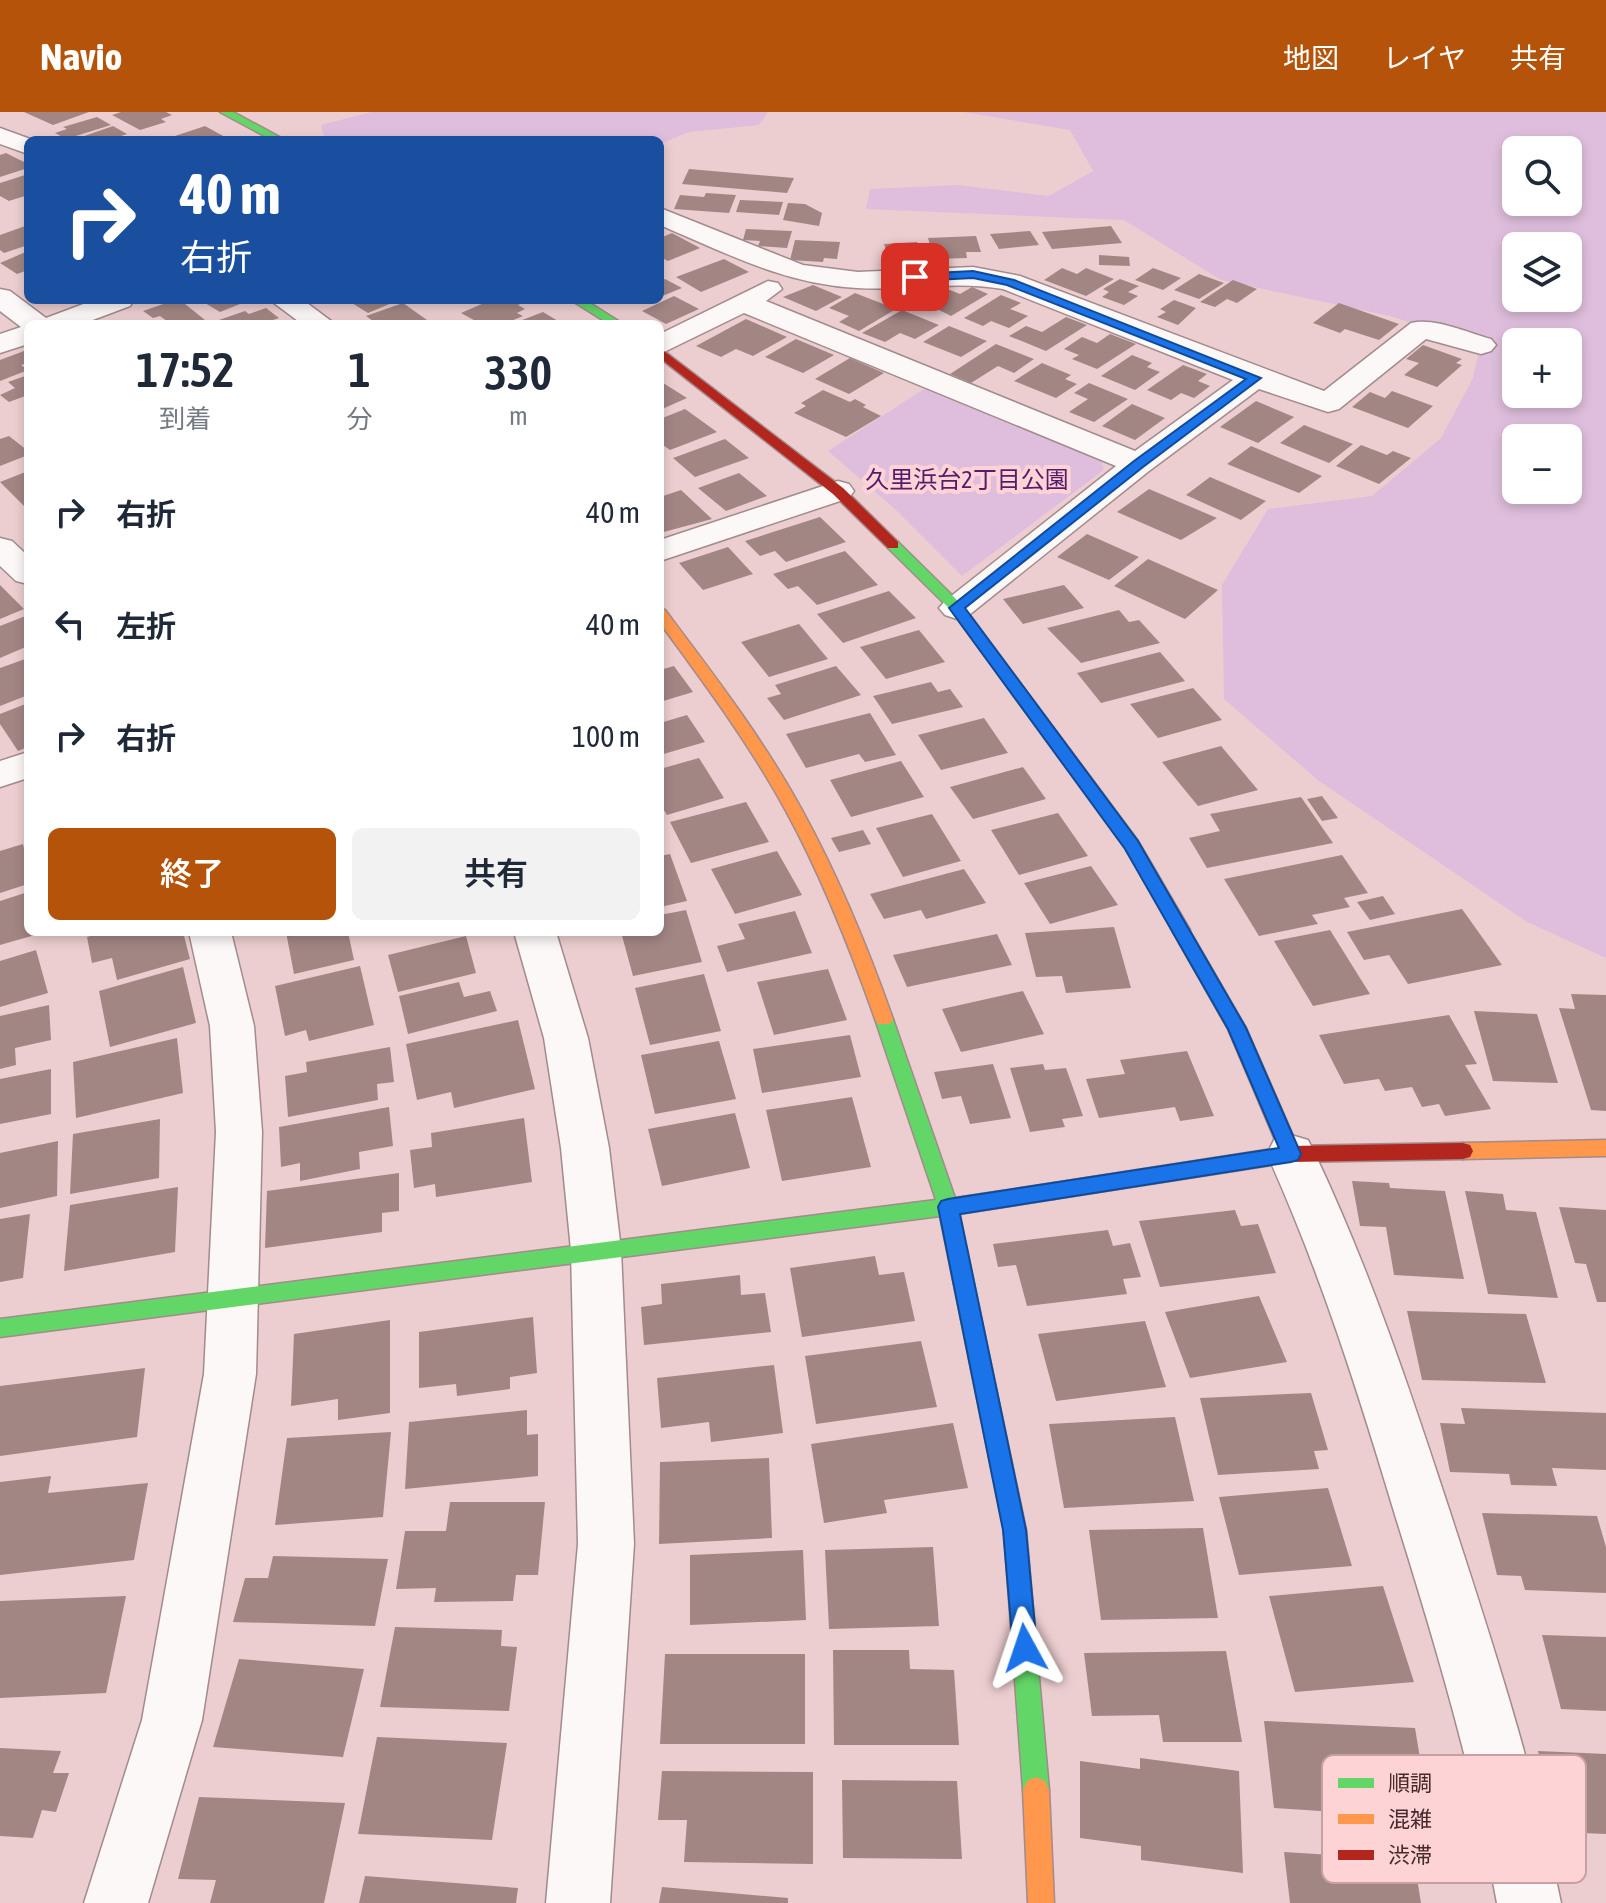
<!DOCTYPE html>
<html lang="ja">
<meta charset="utf-8">
<style>
:root{--surface:#fff;--page:#f2f2f3;--text:#1f2937;--muted:#747a83;--accent:#b45309}
body{margin:0;font-family:"Asap Condensed","Noto Sans JP",sans-serif;background:var(--page);color:var(--text);height:100vh;display:flex;flex-direction:column;font-size:30px;white-space:nowrap}
*{box-sizing:border-box;margin:0}
p{font-size:26px;color:var(--muted)}
.icon{flex:none;width:44px;height:44px;fill:none;stroke:currentColor;stroke-width:2;stroke-linecap:round;stroke-linejoin:round}
.map{position:relative;flex:1;overflow:hidden}
.sheet{position:absolute;left:24px;top:208px;width:640px;height:616px;display:flex;flex-direction:column;background:var(--surface);border-radius:12px;box-shadow:0 4px 12px #0003}
.sheet>*{flex:none}
.guide{position:absolute;left:24px;top:24px;width:640px;height:168px;border-radius:12px;box-shadow:0 4px 12px #0003;background:#1a4fa0;color:#fff;overflow:hidden}
.fabs{position:absolute;left:1502px;top:24px;display:grid;gap:16px}
.fabs a{display:grid;place-items:center;width:80px;height:80px;border-radius:12px;background:var(--surface);box-shadow:0 4px 12px #0003;font-size:40px}
.pin{position:absolute;display:grid;place-items:center;width:68px;height:68px;color:#fff;margin:-34px;border-radius:16px;box-shadow:0 4px 12px #0006}
.me{position:absolute;width:88px;margin:-44px;rotate:355deg;stroke-linejoin:round;filter:drop-shadow(0 0 6px #0008)}
.turn{display:flex;align-items:center;gap:28px;height:168px;padding:0 24px;font-size:36px}
.turn .icon{width:104px;height:104px;stroke-width:2.5}
.turn b{display:block;font-size:56px;line-height:68px}
.eta{display:flex;justify-content:space-evenly;align-items:center;height:136px;text-align:center}
.eta b{font-size:48px;font-weight:600;line-height:56px}
.button{display:flex;gap:16px;margin-top:auto;padding:16px 24px}
.button a{flex:1;height:92px;border-radius:12px;background:var(--accent);color:#fff;font-size:32px;font-weight:600;line-height:92px;text-align:center}
.button a+a{background:var(--page);color:var(--text)}
ul{padding:0;list-style:none}
li{display:flex;align-items:center;gap:24px;height:112px;padding:0 24px}
li div{flex:1}
li b{display:block;font-size:30px}
li em{font-style:normal}
header{display:flex;align-items:center;gap:48px;box-sizing:border-box;height:112px;padding:0 40px;background:var(--accent);color:#fff}
header strong{font-size:38px}
nav{display:flex;gap:44px;margin-inline-start:auto;font-size:28px}
.map>svg:first-child{display:block}
</style>
<header>
<strong>Navio</strong>
<nav><a>地図</a><a>レイヤ</a><a>共有</a></nav>
</header>
<div class="map">
<svg width="1606" height="1791" viewBox="0 0 1606 1791">
<rect width="100%" height="100%" fill="#ecced0"/>
<path fill="#debedc" fill-rule="evenodd" d="M372 0H768L759 13 689 20 660 32V28H325L321 13Z
M963 0H1606V846L1527 810 1319 669 1224 587 1222 473 1268 397 1372 384 1441 326 1473 266 1480 233 1390 204 1221 168 1124 108 866 97 870 77 958 73 1049 84 1093 59 1070 18ZM1516 38H1568V90H1516ZM1516 134H1568V186H1516ZM1516 230H1568V282H1516ZM1516 326H1568V378H1516Z
M927 275 1101 348 1104 358 962 464 895 397 828 339Z"/>
<path fill="#a28684" d="M24 0H89L53 13Z
M121 0H166L172 3 161 7 166 10 140 18 112 3Z
M97 5 111 13 66 27 55 21 67 17 63 15Z
M113 14 127 22 109 28H73Z
M205 14 225 25 215 28H163Z
M6 41 28 52V56L0 65V43Z
M689 57 794 66 787 81 682 72Z
M28 62V83L9 89 0 84V71Z
M706 81 736 83 729 101 674 97 680 83 704 85Z
M740 88 783 90 779 103 736 100Z
M788 91 805 92 822 101 819 114 783 108Z
M28 113V133L4 141 0 138V123Z
M1111 114 1122 131 1052 137 1042 120Z
M746 117 792 119 787 136 758 134 760 129 743 128Z
M1030 119 1039 133 999 137 990 122Z
M672 121 700 136 668 149 660 145V126Z
M976 124 981 140H966L967 146 934 147 928 126Z
M795 128 840 130 837 147 824 146 823 150 790 148Z
M917 130 924 151 891 153 884 132Z
M28 139V158L17 162 0 151Z
M1099 143 1129 145 1130 154 1099 153Z
M724 147 749 160 701 180 676 165Z
M1062 156 1077 162 1086 156 1114 167 1086 184 1044 168Z
M1153 156 1181 166 1163 178 1135 168Z
M1199 162 1224 171 1199 187 1174 178Z
M665 167 682 176 660 185V169Z
M1120 167 1139 174 1128 180 1138 184 1124 193 1102 185 1109 180 1103 177Z
M1233 168 1257 177 1237 191 1227 187 1215 195 1200 190Z
M813 173 842 185 816 199 783 185Z
M937 173 960 182 972 175 988 182 951 204 915 186Z
M855 181 896 197 859 219 839 210 849 204 829 196Z
M1001 183 1021 191 1010 197 1028 204 1009 216 991 209 983 214 964 206Z
M674 184 699 197 666 212 642 199Z
M175 188H180L205 208 193 212H171L160 204 153 206 143 199Z
M200 188H250L220 200Z
M347 188H399L368 201Z
M491 188H529L518 193 525 197 517 201 523 204 504 212H481L461 201Z
M1174 188 1196 196 1178 213 1157 205 1166 200 1160 197Z
M403 191 427 208 415 212H377L366 204Z
M1339 191 1399 212 1379 228 1345 217 1340 221 1313 211Z
M266 196 279 206 261 212H220L216 209 245 199 249 202Z
M902 198 939 213 915 227 900 221 885 230 862 221Z
M543 200 563 212H512Z
M1066 205 1087 213 1046 239 1009 224 1026 214 1042 220Z
M746 207 787 225 753 244 736 237 721 245 696 234Z
M949 214 987 229 961 245 923 230Z
M1110 222 1136 232 1097 257 1072 247 1079 243 1064 237 1082 225 1097 231Z
M796 227 834 243 803 261 765 245Z
M996 232 1034 247 1014 261 998 254 971 271 950 262Z
M1423 233 1462 247 1456 251 1462 253 1437 275 1404 263 1419 251 1406 247Z
M24 239 28 242V251L21 253 28 258 0 269V248Z
M1132 243 1152 251 1147 255 1160 260 1135 278 1101 264Z
M850 246 884 261 849 282 815 267Z
M1042 251 1071 263 1065 267 1077 272 1056 286 1014 269Z
M1183 253 1207 262 1198 269 1210 274 1194 286 1181 281 1171 288 1147 278Z
M28 263V283L9 290 0 283 15 276 8 270Z
M660 269 687 286 660 298Z
M1089 271 1128 287 1094 310 1069 300 1088 287 1074 281Z
M823 278 850 290 855 287 866 293 863 295 881 304 846 325 794 301 806 294 801 291Z
M1392 279 1433 294 1408 316 1352 295 1370 280 1385 286Z
M1256 289 1294 305 1258 331 1220 315Z
M1132 292 1165 306 1135 328 1102 314Z
M685 297 717 320 670 338 660 331V307Z
M1304 313 1353 332 1329 351 1280 331Z
M9 324 28 339V343L0 354V327Z
M725 327 749 346 695 365 673 346Z
M1361 333 1387 343 1393 339 1411 346 1379 372 1336 354Z
M1251 334 1322 364 1299 381 1227 352Z
M28 359V392L24 394 0 370Z
M739 361 767 384 726 399 698 376Z
M1210 365 1266 389 1241 408 1186 383Z
M1149 377 1217 406 1181 428 1117 400Z
M681 378 712 407 660 421V385Z
M820 405 846 430 786 450 775 439 760 444 745 429Z
M1087 422 1139 445 1109 468 1057 445Z
M728 435 753 462 703 478 679 451Z
M845 439 878 473 817 493 798 474 788 477 773 462Z
M1148 447 1218 478 1185 507 1114 474Z
M0 473 24 497 0 507Z
M1064 473 1084 496 1023 512 1003 487Z
M889 479 916 506 843 531 817 502Z
M1119 498 1129 510 1139 508 1160 531 1081 551 1047 516Z
M28 503V534L0 546V514Z
M799 512 828 547 769 565 741 530Z
M919 518 945 550 886 567 860 535Z
M1160 540 1185 569 1101 591 1077 561Z
M28 546V583L0 594V556Z
M674 554 693 580 660 590V558Z
M836 554 861 583 784 608 767 586 781 582 775 573Z
M931 570 938 580 950 577 963 595 892 612 873 584Z
M1193 576 1222 608 1158 626 1130 592Z
M28 591V635L18 639 0 612V602Z
M870 601 896 643 865 650 859 642 806 656 786 622Z
M687 603 705 630 660 643V611Z
M984 606 1008 641 941 658 918 623Z
M1221 634 1258 678 1198 694 1162 650Z
M699 646 724 686 667 703 660 692V657Z
M901 649 924 685 851 705 830 668Z
M1023 655 1046 687 973 707 950 675Z
M1322 684 1338 706 1322 709 1307 687Z
M1301 685 1333 731 1207 756 1189 726 1220 719 1210 702Z
M746 690 769 730 691 751 670 710Z
M1058 701 1088 744 1019 763 991 718Z
M932 702 961 749 903 765 876 716Z
M863 718 871 732 839 740 831 726Z
M23 732 28 753V772L0 781V739Z
M777 739 802 783 735 802 711 757Z
M670 742 687 789 660 795V744Z
M1342 743 1368 781 1344 786 1350 795 1312 803 1318 812 1259 824 1224 767Z
M1091 754 1118 793 1050 812 1024 771Z
M964 757 986 791 926 807 921 798 884 807 870 782Z
M28 780V820L42 821 0 833V789Z
M1383 784 1395 802 1370 808 1357 790Z
M1462 797 1502 853 1408 872 1389 843 1364 848 1347 820Z
M686 798 702 850 633 864 621 820H660V803Z
M795 799 812 841 727 860 717 834 745 827 738 812Z
M1114 815 1131 876 1066 881 1062 864 1036 865 1025 821Z
M1330 818 1370 882 1313 894 1274 829Z
M105 820H183L190 847 117 868 112 846 92 851 87 825Z
M286 820H348L354 848 294 862Z
M997 822 1012 853 907 875 893 843Z
M466 824 476 861 398 880 388 843Z
M36 838 48 881 0 895V849Z
M360 854 374 913 309 929 306 918 285 924 275 874Z
M183 855 196 911 110 935 99 879Z
M828 857 847 908 774 923 757 870Z
M704 862 721 919 650 933 635 876Z
M459 870 464 885 490 879 497 899 408 922 399 884Z
M1023 879 1044 922 961 940 942 897Z
M1571 882 1606 883V999L1591 998 1559 896 1575 897Z
M49 893 51 928 15 936 16 953 0 957V904Z
M1474 899 1537 902 1558 971 1493 969Z
M1449 903 1477 952 1465 953 1491 997 1445 1004 1439 992 1422 995 1412 975 1385 979 1379 967 1344 972 1319 923Z
M518 908 535 977 454 996 451 980 417 988 406 932Z
M850 923 861 965 762 981 753 937Z
M177 926 183 981 76 1006 73 950Z
M719 929 736 987 655 1002 641 943Z
M390 935 394 970 377 972 378 988 288 1005 285 964 307 960 306 950Z
M1187 939 1214 1004 1180 1009 1175 995 1099 1006 1086 967 1125 962 1120 948Z
M993 952 1011 1006 970 1012 961 984 942 987 934 960Z
M1043 952 1045 958 1066 956 1083 1004 1062 1007 1065 1015 1030 1020 1010 956Z
M51 957V1002L0 1012V967Z
M852 985 871 1055 782 1069 766 998Z
M389 995 393 1034 359 1040 360 1057 300 1069V1051L281 1055 279 1015Z
M735 1001 750 1056 662 1074 648 1017Z
M524 1006 532 1070 436 1085 435 1072 414 1076 410 1038 432 1035 431 1021Z
M160 1007 159 1066 70 1082 73 1022Z
M58 1029 57 1084 0 1096V1041Z
M399 1061V1099L382 1101V1120L265 1136 267 1079Z
M1352 1069 1389 1071 1390 1076 1445 1079 1464 1167 1394 1163 1386 1115 1360 1114Z
M178 1075 175 1140 64 1159 70 1093Z
M1465 1079 1503 1082 1506 1098 1536 1100 1558 1186 1488 1182Z
M1559 1095 1606 1098V1190H1597L1586 1152 1575 1151Z
M1235 1098 1241 1114 1258 1112 1276 1161 1160 1175 1139 1109Z
M30 1102 23 1166 0 1170V1107Z
M1108 1118 1113 1134 1130 1131 1141 1165 1123 1167 1127 1182 1027 1194 1016 1153 998 1155 993 1132Z
M875 1144 879 1163 904 1160 915 1209 802 1225 790 1156Z
M740 1163 741 1183 765 1181 771 1220 644 1233 641 1195 662 1192 661 1172Z
M1259 1184 1287 1250 1190 1266 1165 1200Z
M1407 1199 1526 1202 1546 1271 1422 1268Z
M533 1205 537 1261 510 1265V1277L457 1284 456 1272 419 1276V1220Z
M390 1208V1301L338 1308V1287L291 1294 294 1222Z
M1145 1209 1166 1275 1056 1289 1038 1222Z
M921 1229 937 1295 816 1312 805 1244Z
M774 1253 783 1321 711 1330 709 1310 661 1316 657 1266Z
M145 1256 137 1325 0 1344V1274Z
M1311 1281 1328 1338 1314 1339 1319 1357 1218 1363 1200 1286Z
M1461 1296 1606 1301V1358L1552 1356 1557 1374 1511 1373 1509 1362 1450 1360 1440 1311 1465 1312Z
M527 1298V1323L538 1322V1364L405 1377 409 1310Z
M1175 1305 1194 1389 1064 1396 1049 1312Z
M953 1311 968 1376 884 1388 887 1401 824 1411 811 1332Z
M391 1320 383 1405 275 1413 287 1326Z
M769 1346 772 1426 659 1432 660 1350Z
M51 1364 48 1381 148 1371 134 1448 0 1463V1370Z
M1328 1376 1352 1454 1239 1463 1219 1385Z
M450 1390H545L538 1463H516L513 1489 434 1490 436 1476 396 1477 405 1419H446Z
M1482 1401 1597 1404 1606 1435V1481L1525 1478 1521 1464 1497 1463Z
M1203 1416 1218 1506 1101 1508 1089 1418Z
M933 1435 939 1514 829 1517 825 1438Z
M803 1438 806 1508 690 1513V1443Z
M273 1444 388 1447 375 1514 233 1510 245 1466H268Z
M1383 1474 1414 1570 1295 1580 1269 1484Z
M126 1484 106 1581 0 1586V1489Z
M395 1515 502 1518 501 1534 517 1535 509 1599 380 1595Z
M1542 1523 1606 1525V1599L1561 1597Z
M833 1538H909L910 1557 954 1558 959 1633H834Z
M1226 1539 1242 1630H1163L1159 1603 1092 1604 1084 1541Z
M665 1542H805V1632H660Z
M239 1547 364 1557 343 1645 213 1635Z
M1264 1609 1415 1616 1430 1706 1274 1696Z
M377 1625 507 1631 492 1728 358 1722Z
M0 1636 61 1639 53 1661H69L56 1700 42 1698 33 1726 0 1724Z
M1538 1639 1606 1642V1722L1558 1720Z
M1140 1646 1239 1659 1243 1761 1141 1748V1734L1080 1726V1649L1140 1657Z
M662 1659 813 1660V1752L684 1750 687 1708H658Z
M842 1668 957 1669 962 1747 843 1746Z
M199 1685 345 1691 324 1791H210L216 1768 178 1767Z
M1284 1740 1414 1748 1421 1791H1290Z
M365 1764 518 1776 516 1791H359Z
M662 1775 788 1786V1791H659Z"/>
<g fill="none" stroke-linecap="round" stroke-linejoin="round">
<defs>
<path id="street" d="M0 16 33 28H28V42L0 32Z
M660 96 803 153 858 160 973 155 1020 164 1324 279 1411 211C1435 205 1468 221 1491 227L1496 233 1491 239 1481 242 1426 227 1339 297 1328 300 1259 277 1149 359 969 503 957 507 945 503 939 496 945 489 1116 354 744 201 660 242V222L768 169 778 171 782 177 766 189 1135 339 1233 268 1003 177C954 168 906 179 857 176 784 172 726 141 660 113Z
M0 177 10 179 46 206 94 188H134L130 194 82 212H28V232L0 241V222L21 215 0 199Z
M270 188H303L335 212H302Z
M838 369 849 372 854 379 849 386 660 449V428Z
M0 426 12 429 28 444V472L16 469 0 454Z
M28 640V666L0 675V649Z
M189 820H231L254 914 262 1020 256 1262 202 1608 148 1791H84L142 1608 204 1262 216 1020 210 914Z
M514 820H556L588 926 609 1036 621 1138 634 1432 610 1791H546L578 1432 571 1138 561 1036 544 926Z
M1291 1023 1308 1028 1315 1042C1370 1158 1410 1278 1450 1400 1492 1529 1534 1658 1561 1791H1497C1473 1659 1435 1531 1395 1403 1358 1280 1320 1159 1267 1042L1274 1028Z"/>
<path id="fast" d="M220 0H233L285 28H272Z
M571 188H585L623 212H609Z
M893 429 898 430 962 493 1138 729 1190 818 1187 822H1175L1126 736 952 499 888 436V430Z
M884 900 890 902 893 907 955 1086 1054 1071 1061 1073 1064 1079 1061 1085 1054 1087 959 1102 1026 1418 1049 1678 1045 1687 1036 1691 1027 1687 1023 1678 1004 1418 940 1104 0 1225V1207L936 1088 875 907 878 902Z"/>
<path id="slow" d="M660 497 665 498C714 563 764 628 803 700 839 766 868 836 893 907L890 912H878L875 907C850 836 822 765 786 699 750 633 705 572 660 511Z
M1181 812 1187 814 1246 916 1301 1042 1298 1048 1291 1050 1284 1048 1281 1042 1228 917 1172 818Z
M1606 1028V1044L1463 1047 1456 1045 1453 1039 1456 1033 1463 1031Z
M1036 1665 1045 1669 1049 1678 1054 1791H1028L1023 1678 1027 1669Z"/>
<path id="jam" d="M660 236 843 376 898 430V436H888L833 382 660 246Z
M1463 1031 1470 1033 1473 1039 1470 1045 1463 1047 1291 1050 1054 1087 1047 1085 1044 1079 1047 1073 1054 1071 1291 1034Z"/>
</defs>
<use href="#street" stroke="#a38a8c" stroke-width="3"/>
<use href="#fast" stroke="#a38a8c" stroke-width="3"/>
<use href="#slow" stroke="#a38a8c" stroke-width="3"/>
<use href="#jam" stroke="#a38a8c" stroke-width="3"/>
<use href="#street" fill="#fcf8f8" fill-rule="evenodd"/>
<use href="#fast" fill="#63d668" fill-rule="evenodd"/>
<use href="#slow" fill="#ff974d" fill-rule="evenodd"/>
<use href="#jam" fill="#b3261e" fill-rule="evenodd"/>
</g>
<path fill="#1a73e8" stroke="#114b97" stroke-width="2" d="M973 159 1014 168 1261 266 1143 355 965 496 1138 729 1246 916 1301 1042 1298 1048 1291 1050 960 1102 1026 1418 1037 1536 1034 1545 1025 1548 1017 1545 1013 1536 1003 1418 938 1095 941 1089 948 1087 1279 1036 1228 917 1125 737 949 496 1134 349 1246 267 1007 173 973 166 915 169 910 165 915 162Z"/>
<g text-anchor="middle" stroke-width="8" stroke-linejoin="round" paint-order="stroke">
<g font-size="24" fill="#531c6c" stroke="#fed3d6">
<text x="967" y="376">久里浜台2丁目公園</text>
</g>
</g>
<rect x="1322" y="1643" width="264" height="128" rx="12" fill="#fed3d6" stroke="#c6a0a3" stroke-width="2"/>
<rect x="1338" y="1666" width="36" height="10" fill="#63d668"/>
<rect x="1338" y="1702" width="36" height="10" fill="#ff974d"/>
<rect x="1338" y="1738" width="36" height="10" fill="#b3261e"/>
<g font-size="22" fill="#452a2c">
<text x="1388" y="1679">順調</text>
<text x="1388" y="1715">混雑</text>
<text x="1388" y="1751">渋滞</text>
</g>
</svg>
<div class="fabs">
<a><svg class="icon" aria-label="search" viewBox="0 0 24 24"><circle cx="10" cy="10" r="6"/><path d="M15 15l6 6"/></svg></a>
<a><svg class="icon" aria-label="layers" viewBox="0 0 24 24"><path d="M12 4l9 5-9 5-9-5zM3 14l9 5 9-5"/></svg></a>
<a>+</a>
<a>−</a>
</div>
<div class="pin" style="left:915px;top:165px;background:#d93025"><svg class="icon" aria-label="arrive" viewBox="0 0 24 24"><path d="M6 21V4h12l-3 4 3 4H6"/></svg></div>
<svg class="me" style="left:1025px;top:1536px" viewBox="-20 -20 40 40"><path d="M0-17L14 15 0 8-14 15z" fill="#1a73e8" stroke="#fff" stroke-width="4"/></svg>
<div class="guide">
<div class="turn"><svg class="icon" aria-label="right" viewBox="0 0 24 24"><path d="M7 20v-9h11M14 6l5 5-5 5"/></svg><div><b>40 m</b>右折</div></div>
</div>
<section class="sheet">
<div class="eta">
<div><b>17:52</b><p>到着</p></div>
<div><b>1</b><p>分</p></div>
<div><b>330</b><p>m</p></div>
</div>
<ul>
<li><svg class="icon" aria-label="right" viewBox="0 0 24 24"><path d="M7 20v-9h11M14 6l5 5-5 5"/></svg><div><b>右折</b></div><em>40 m</em></li>
<li><svg class="icon" aria-label="left" viewBox="0 0 24 24"><path d="M17 20v-9H6M10 6l-5 5 5 5"/></svg><div><b>左折</b></div><em>40 m</em></li>
<li><svg class="icon" aria-label="right" viewBox="0 0 24 24"><path d="M7 20v-9h11M14 6l5 5-5 5"/></svg><div><b>右折</b></div><em>100 m</em></li>
</ul>
<div class="button"><a>終了</a><a>共有</a></div>
</section>
</div>
